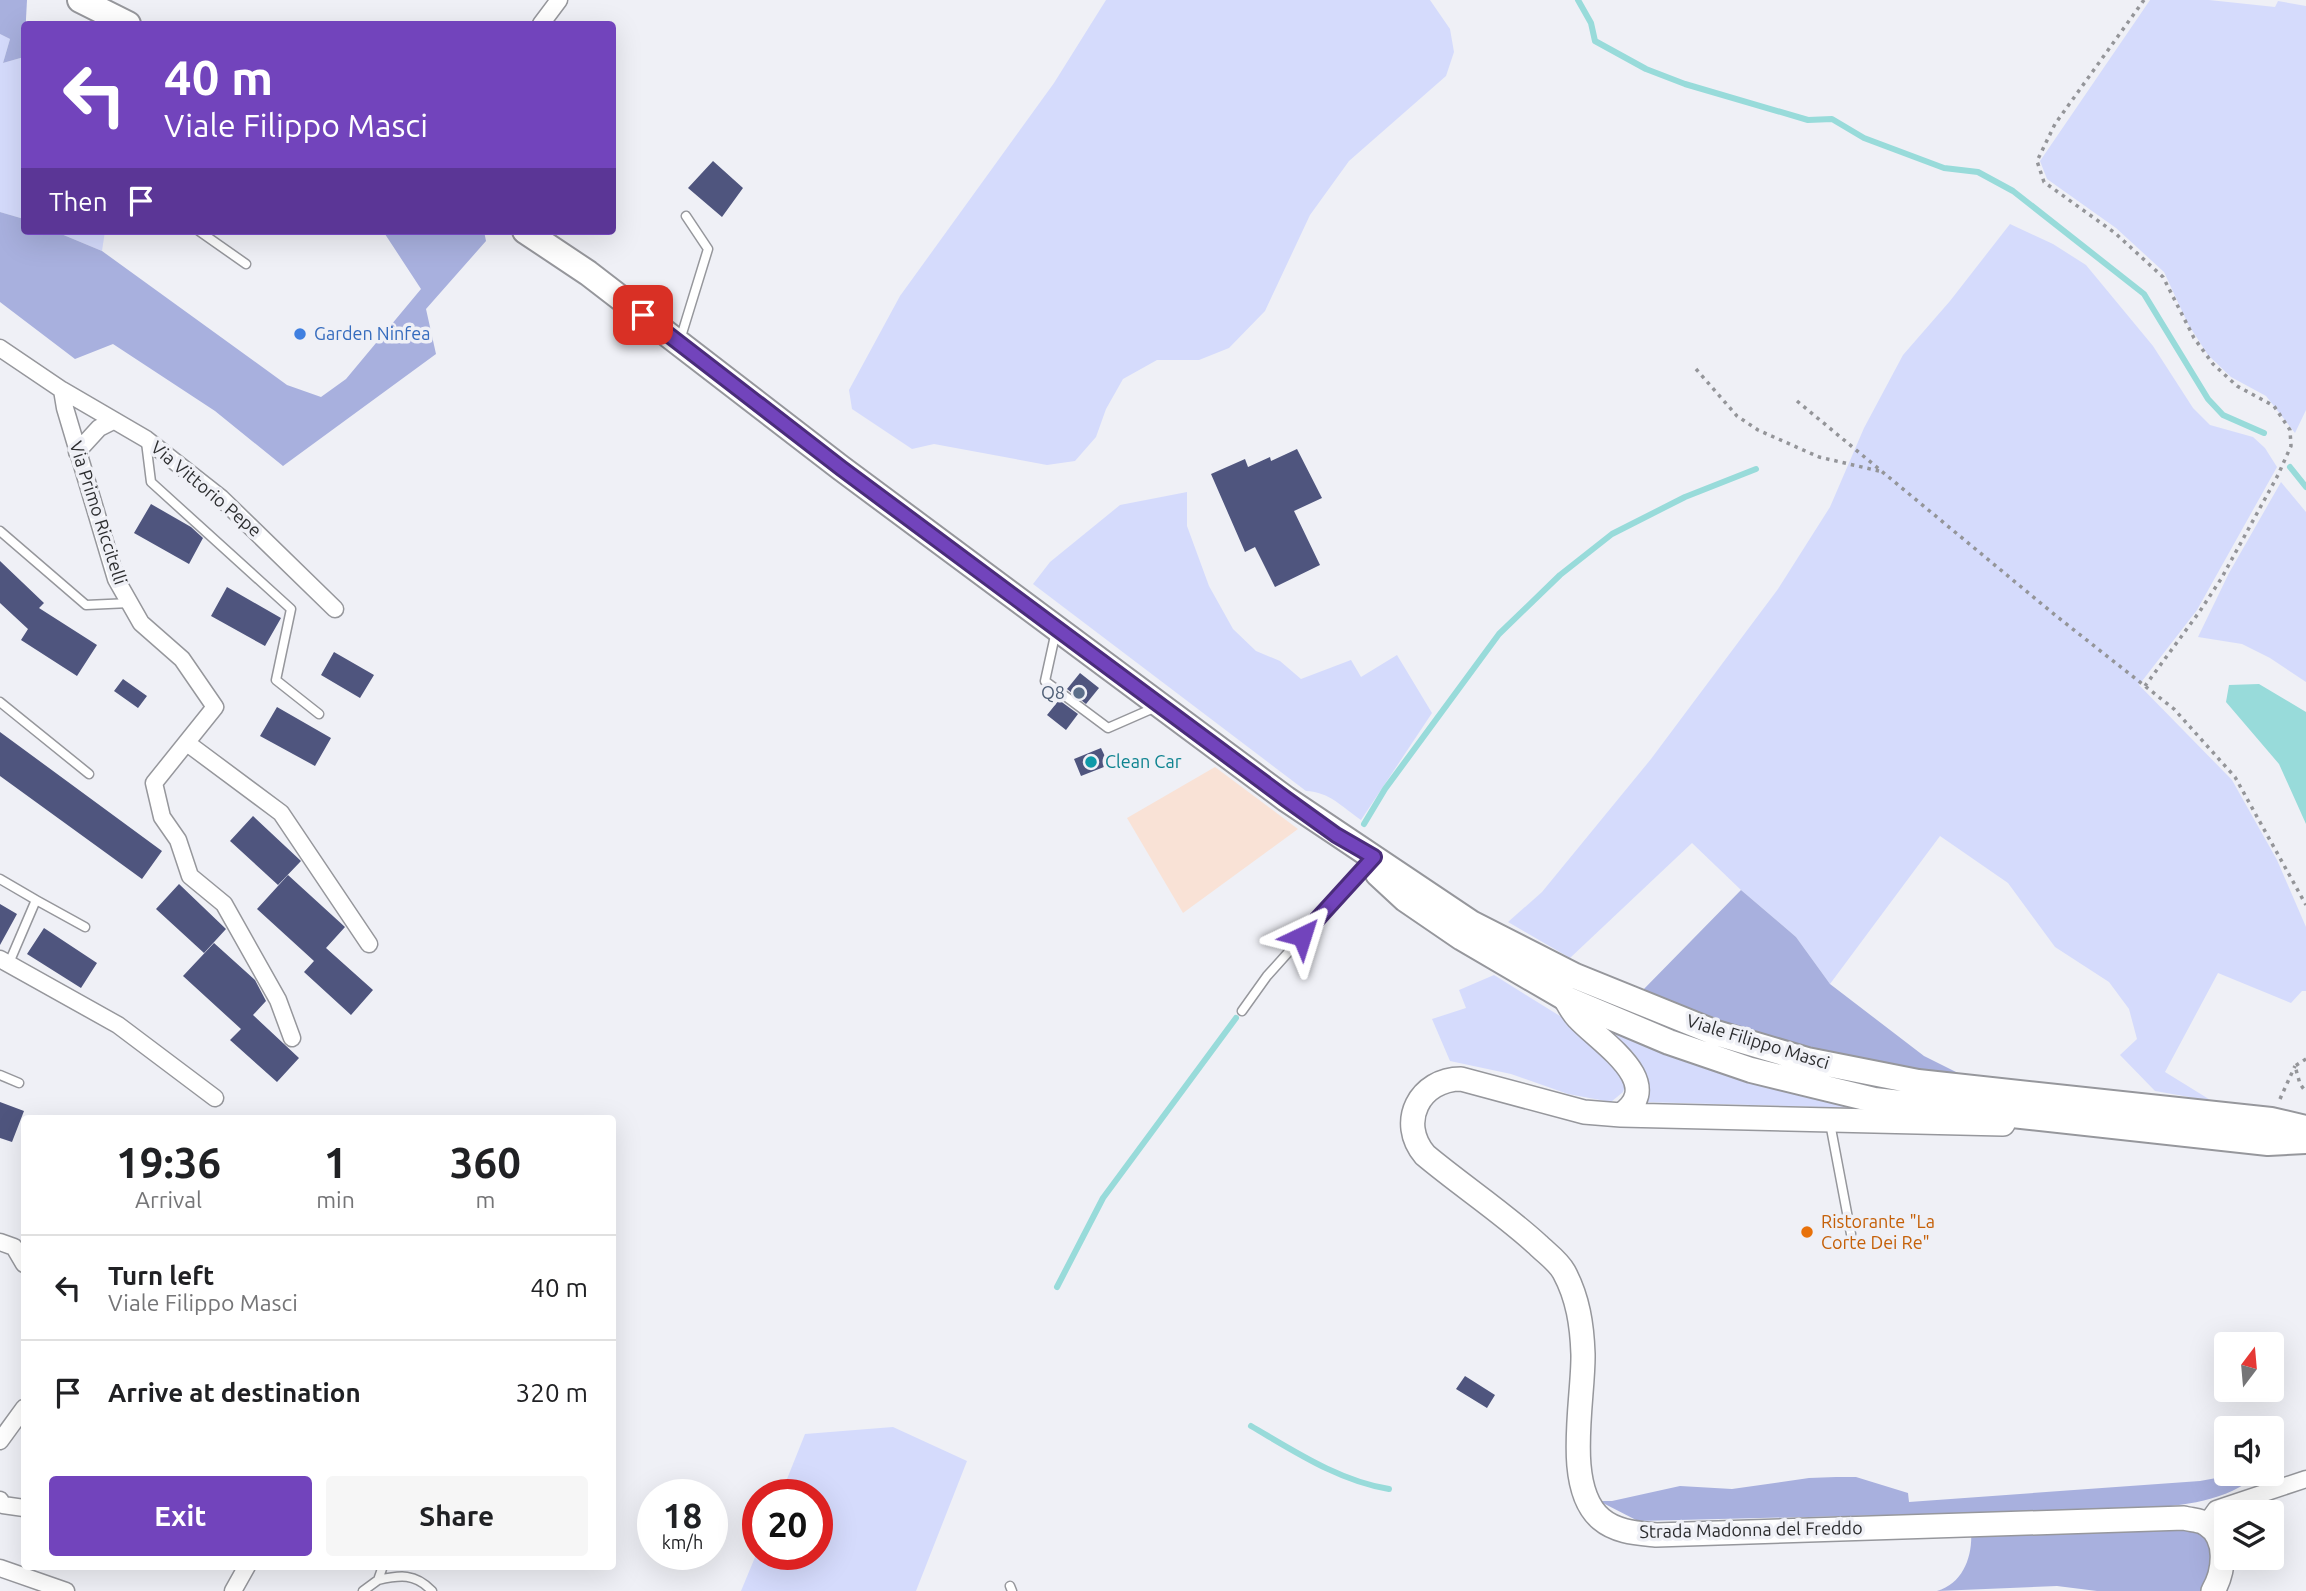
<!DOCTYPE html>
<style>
:root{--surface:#fff;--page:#f6f6f6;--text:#202124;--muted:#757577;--line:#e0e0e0;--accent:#7244bc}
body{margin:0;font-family:Ubuntu,sans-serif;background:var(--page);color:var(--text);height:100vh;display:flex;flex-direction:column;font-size:26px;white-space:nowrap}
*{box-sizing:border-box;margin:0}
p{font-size:23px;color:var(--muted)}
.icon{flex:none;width:38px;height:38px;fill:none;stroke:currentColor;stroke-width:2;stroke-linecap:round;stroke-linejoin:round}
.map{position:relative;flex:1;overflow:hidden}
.side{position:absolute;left:21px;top:1115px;width:595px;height:455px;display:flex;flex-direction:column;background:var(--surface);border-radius:7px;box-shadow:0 7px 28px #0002}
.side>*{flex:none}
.banner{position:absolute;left:21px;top:21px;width:595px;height:214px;border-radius:7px;box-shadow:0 7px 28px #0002;background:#7244bc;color:#fff;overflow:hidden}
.needle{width:46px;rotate:16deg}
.fabs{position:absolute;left:2214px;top:1332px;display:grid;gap:14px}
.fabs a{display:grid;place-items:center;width:70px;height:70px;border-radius:7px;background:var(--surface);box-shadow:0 7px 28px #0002;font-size:35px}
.speed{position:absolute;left:637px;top:1479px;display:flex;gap:14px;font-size:35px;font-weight:700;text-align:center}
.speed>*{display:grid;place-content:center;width:91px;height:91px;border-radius:50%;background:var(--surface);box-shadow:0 7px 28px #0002;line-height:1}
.speed small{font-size:18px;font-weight:400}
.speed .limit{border:10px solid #d22;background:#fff;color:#111}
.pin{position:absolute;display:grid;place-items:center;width:60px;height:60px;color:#fff;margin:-30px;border-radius:14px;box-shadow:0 4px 10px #0006}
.me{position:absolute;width:77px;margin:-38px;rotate:41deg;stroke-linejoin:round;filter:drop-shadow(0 0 5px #0008)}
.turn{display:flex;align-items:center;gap:24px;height:147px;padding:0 28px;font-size:32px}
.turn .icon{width:91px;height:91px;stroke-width:2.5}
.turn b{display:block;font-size:49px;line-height:60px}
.then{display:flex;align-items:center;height:66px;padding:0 28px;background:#0003;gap:14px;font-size:26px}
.eta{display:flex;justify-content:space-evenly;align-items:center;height:119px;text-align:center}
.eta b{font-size:42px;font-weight:600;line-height:49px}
.primary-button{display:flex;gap:14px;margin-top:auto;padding:14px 28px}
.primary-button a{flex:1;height:80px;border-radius:7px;background:var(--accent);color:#fff;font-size:28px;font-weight:600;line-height:80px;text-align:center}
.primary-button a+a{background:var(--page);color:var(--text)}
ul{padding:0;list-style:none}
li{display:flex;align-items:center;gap:21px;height:105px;padding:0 28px;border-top:2px solid var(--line)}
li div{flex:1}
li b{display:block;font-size:26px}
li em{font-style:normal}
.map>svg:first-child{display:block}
</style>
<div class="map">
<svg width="2306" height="1591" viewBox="0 0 2306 1591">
<rect width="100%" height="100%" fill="#eff0f6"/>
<path fill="#f9e2d6" d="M1215 767 1298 829 1183 913 1127 818Z"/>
<path fill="#d5dbfc" d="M1106 0H1430L1450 29 1454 52 1446 76 1349 161 1310 215 1265 311 1229 348 1199 360H1157L1123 379 1106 409 1096 437 1075 461 1047 465 934 444 912 449 852 409 849 390 900 296 1054 83Z
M2150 0H2209L2275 7 2278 1 2306 6V410L2295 433 2266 396 2231 377 2208 355 2188 324 2164 272 2116 228 2047 179 2040 161Z
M0 34 10 39 3 63 24 57V219L0 212Z
M2010 224 2053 244 2086 265 2153 346 2193 408 2210 425 2253 437 2265 448 2277 467 2197 610 2139 685 2232 780 2277 860 2306 927V991H2302L2291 1003 2218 973 2165 1072 2212 1101 2155 1091 2120 1055 2137 1039 2129 1009 2109 982 2055 947 2008 883 1940 836 1830 984 1796 937 1741 890 1692 843 1570 958 1508 922 1542 892 1651 759 1778 589 1830 507 1864 428 1903 355 1950 301Z
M54 231H105L102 251Z
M2281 482 2306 512V682L2270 658 2242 644 2198 637 2229 573Z
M1187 492V526L1209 586 1233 629 1256 651 1280 661 1301 679 1351 660 1361 677 1397 655 1432 713 1361 820C1342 807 1330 792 1306 791L1033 584 1050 562 1120 505Z
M1494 975 1576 1026 1628 1079 1623 1092 1611 1102 1568 1094 1511 1074 1450 1061 1432 1019 1466 1008 1459 990Z
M1594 1021 1857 1108 1641 1102C1642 1093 1646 1082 1645 1074 1641 1052 1610 1033 1594 1021Z
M893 1427 967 1461 916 1591H741L758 1550V1554H817V1494H781L805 1434Z"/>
<path fill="#a8b0de" d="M0 0H27L24 57 3 63 10 39 0 34Z
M0 212 24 219V231H54L102 251 287 385 321 397 346 379 421 289 383 231H484L486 241 426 309 436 354 283 466 215 411 113 344 75 359 0 302Z
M1741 890 1796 937 1830 984 1924 1056 1968 1078 1827 1053 1736 1029 1641 992Z
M2238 1474H2258C2227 1502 2183 1505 2142 1509L1638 1521 1599 1501H1612L1680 1486 1732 1489 1809 1478 1836 1477H1856L1908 1493 1909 1502 2200 1481Z
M2203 1529C2218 1556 2220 1565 2200 1591H2097L2057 1586 1937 1591C1964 1583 1973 1555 1971 1530Z"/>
<path fill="#98dbda" d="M2259 684 2306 712V824L2279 764 2226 702 2229 685Z"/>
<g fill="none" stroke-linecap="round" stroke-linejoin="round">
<path stroke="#98dbda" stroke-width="6" d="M1578 0 1591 23 1595 41 1646 69 1685 84 1808 120 1832 119 1864 138 1944 168 1978 172 2013 191 2144 294 2208 399 2223 415 2264 433
M2290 467 2306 487
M1364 824 1385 789 1499 634 1560 575 1612 534 1685 497 1756 469
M1057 1287 1103 1198 1236 1018
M1251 1426C1294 1451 1339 1481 1389 1489"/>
</g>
<path fill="#4f557e" d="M713 161 743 188 722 217 688 188Z
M1297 449 1322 498 1294 511 1320 565 1275 587 1255 547 1245 552 1211 474 1245 459 1248 467 1270 457 1271 461Z
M151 504 191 527 203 538 189 564 134 533Z
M0 561 44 603 39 608 97 645 77 676 21 640 28 629 0 603Z
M227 587 281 618 265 646 211 616Z
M334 652 374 675 360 698 321 675Z
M1080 673 1099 688 1086 704 1067 689Z
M123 679 147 696 138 708 114 691Z
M1059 700 1078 714 1066 730 1047 715Z
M277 707 331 738 315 766 260 736Z
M0 732 162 851 142 879 0 776Z
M1101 748 1109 765 1081 776 1074 759Z
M253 816 301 861 278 885 230 841Z
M288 875 345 927 326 948 373 990 351 1015 304 972 314 961 257 909Z
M179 884 226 929 204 953 156 909Z
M0 904 17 914 0 945Z
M44 928 97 963 81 988 27 954Z
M214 943 255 980 266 1001 253 1015 299 1058 277 1082 230 1040 241 1029 183 976Z
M0 1102 24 1111 12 1142 0 1138Z
M1465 1376 1495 1395 1487 1408 1456 1389Z"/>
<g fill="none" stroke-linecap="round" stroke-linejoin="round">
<defs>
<path id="service" d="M199 231 246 264
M680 340 708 249 686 216
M146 442 151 482 291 609 276 680 319 714
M0 531 86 605 130 603
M1056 631 1045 681 1108 728 1156 707
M0 702 89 774
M0 879 36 900 9 963
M36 900 85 927
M1242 1011 1267 976 1372 859
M0 1075 19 1083
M1830 1123 1851 1234
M378 1580C400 1575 415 1573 432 1591
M1010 1586 1012 1591
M363 1591 378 1580 383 1566"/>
<path id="minor" d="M541 24 559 0
M0 348 62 390 65 408 116 579 141 623 182 659 215 707 154 783 162 817 178 840 190 876 224 904 278 1000 292 1038
M62 390 146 439 221 498 335 609
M77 452 99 428 113 421
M187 743 281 813 369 944
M0 959 118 1025 215 1098
M0 1242 14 1247 24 1264
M0 1441 24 1408
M0 1500 3 1505 24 1508
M2206 1523 2216 1509 2306 1479
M0 1568 66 1591
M233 1591 247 1566"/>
<path id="secondary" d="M1560 990C1566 999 1570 1010 1578 1018 1600 1042 1668 1083 1621 1115
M2003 1124 1621 1115 1584 1112 1461 1079C1420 1079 1397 1122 1425 1155 1462 1186 1502 1212 1538 1245 1546 1253 1558 1261 1564 1272 1578 1298 1582 1325 1583 1354 1584 1399 1563 1487 1601 1519 1616 1532 1637 1533 1656 1535L2184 1518C2190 1520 2201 1520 2206 1524 2229 1538 2224 1572 2213 1591"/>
<path id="primary" d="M80 0 128 24
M525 231 588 273 841 468 1286 799 1471 923 1575 976 1716 1033 1807 1060 1918 1082 2271 1120 2306 1128
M1378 874 1405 899 1462 938 1565 998 1669 1042 1751 1070 1874 1100 2268 1143 2306 1141"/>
</defs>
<use href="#service" stroke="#96979c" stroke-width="11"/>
<use href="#minor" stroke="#96979c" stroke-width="19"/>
<use href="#secondary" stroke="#96979c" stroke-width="26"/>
<use href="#primary" stroke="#96979c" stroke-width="28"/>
<path stroke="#949599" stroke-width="3.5" stroke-dasharray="3.5 5" stroke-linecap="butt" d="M2144 0 2055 124 2037 161 2044 182 2115 233 2163 277 2194 338 2213 364 2237 386 2274 406 2290 430 2291 446 2278 475 2221 579 2200 611 2145 686
M1696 369 1737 416 1758 430 1819 457 1879 471
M1797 401 2055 615 2174 709 2235 777 2306 905
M2306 1059 2295 1066 2300 1084 2306 1092
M2280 1099 2295 1066"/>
<use href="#service" stroke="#fff" stroke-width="8"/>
<use href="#minor" stroke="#fff" stroke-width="16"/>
<use href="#secondary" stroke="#fff" stroke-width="23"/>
<use href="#primary" stroke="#fff" stroke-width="24"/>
</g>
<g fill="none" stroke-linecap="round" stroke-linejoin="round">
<defs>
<path id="route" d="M643 315 841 468 1286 799 1336 835 1374 857 1302 936"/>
</defs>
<use href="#route" stroke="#4a2c7a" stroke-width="18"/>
<use href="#route" stroke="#7244bc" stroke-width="12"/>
</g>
<circle fill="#3f7fe0" stroke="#eff0f6" stroke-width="2.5" cx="300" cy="334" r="7"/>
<circle fill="#5c6f8a" stroke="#eff0f6" stroke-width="2.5" cx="1079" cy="693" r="7"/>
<circle fill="#0f9aa8" stroke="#eff0f6" stroke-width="2.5" cx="1091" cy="762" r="7"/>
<circle fill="#e8710a" stroke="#eff0f6" stroke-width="2.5" cx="1807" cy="1232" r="7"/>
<g text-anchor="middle" stroke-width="7" stroke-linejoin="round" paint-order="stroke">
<g font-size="18" fill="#366cbe" stroke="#eff0f6" text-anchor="start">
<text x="314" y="340">Garden Ninfea</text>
</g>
<g font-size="18" fill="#2c2d2f" stroke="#eff0f6">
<text transform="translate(206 489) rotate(40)" y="6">Via Vittorio Pepe</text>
<text transform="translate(98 513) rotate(72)" y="6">Via Primo Riccitelli</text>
<text transform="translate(1758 1042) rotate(17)" y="6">Viale Filippo Masci</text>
<text transform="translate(1751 1530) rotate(-1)" y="6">Strada Madonna del Freddo</text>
</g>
<g font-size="18" fill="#4e5e75" stroke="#eff0f6" text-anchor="end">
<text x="1065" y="699">Q8</text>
</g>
<g font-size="18" fill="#0d838f" stroke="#eff0f6" text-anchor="start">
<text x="1105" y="768">Clean Car</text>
</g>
<g font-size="18" fill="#c56008" stroke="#eff0f6" text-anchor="start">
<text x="1821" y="1228">Ristorante "La<tspan x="1821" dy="21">Corte Dei Re"</tspan></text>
</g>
</g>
</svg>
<div class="fabs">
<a><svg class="needle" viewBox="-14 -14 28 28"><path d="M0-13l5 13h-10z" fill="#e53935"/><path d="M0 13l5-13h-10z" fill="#757577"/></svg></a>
<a><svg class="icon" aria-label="sound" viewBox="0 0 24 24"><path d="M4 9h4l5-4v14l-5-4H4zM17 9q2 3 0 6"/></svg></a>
<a><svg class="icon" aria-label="layers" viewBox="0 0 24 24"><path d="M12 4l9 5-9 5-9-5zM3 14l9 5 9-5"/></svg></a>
</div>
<div class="speed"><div>18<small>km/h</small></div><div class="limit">20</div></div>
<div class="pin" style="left:643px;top:315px;background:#d93025"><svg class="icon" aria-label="arrive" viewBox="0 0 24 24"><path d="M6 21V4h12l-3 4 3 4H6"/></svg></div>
<svg class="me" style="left:1302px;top:936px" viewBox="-20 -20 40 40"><path d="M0-17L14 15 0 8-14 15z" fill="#7244bc" stroke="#fff" stroke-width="4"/></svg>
<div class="banner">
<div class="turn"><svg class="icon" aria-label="left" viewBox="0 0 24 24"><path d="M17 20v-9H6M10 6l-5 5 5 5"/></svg><div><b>40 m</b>Viale Filippo Masci</div></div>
<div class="then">Then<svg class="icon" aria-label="arrive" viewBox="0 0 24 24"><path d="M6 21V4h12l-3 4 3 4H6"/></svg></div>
</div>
<section class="side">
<div class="eta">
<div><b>19:36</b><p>Arrival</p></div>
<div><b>1</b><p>min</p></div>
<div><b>360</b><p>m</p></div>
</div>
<ul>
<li><svg class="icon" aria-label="left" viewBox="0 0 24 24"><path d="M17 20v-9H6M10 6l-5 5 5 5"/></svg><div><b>Turn left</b><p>Viale Filippo Masci</p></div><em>40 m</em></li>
<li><svg class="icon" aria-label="arrive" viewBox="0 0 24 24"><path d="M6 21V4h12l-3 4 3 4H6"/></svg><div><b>Arrive at destination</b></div><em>320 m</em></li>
</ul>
<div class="primary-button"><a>Exit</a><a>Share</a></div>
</section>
</div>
